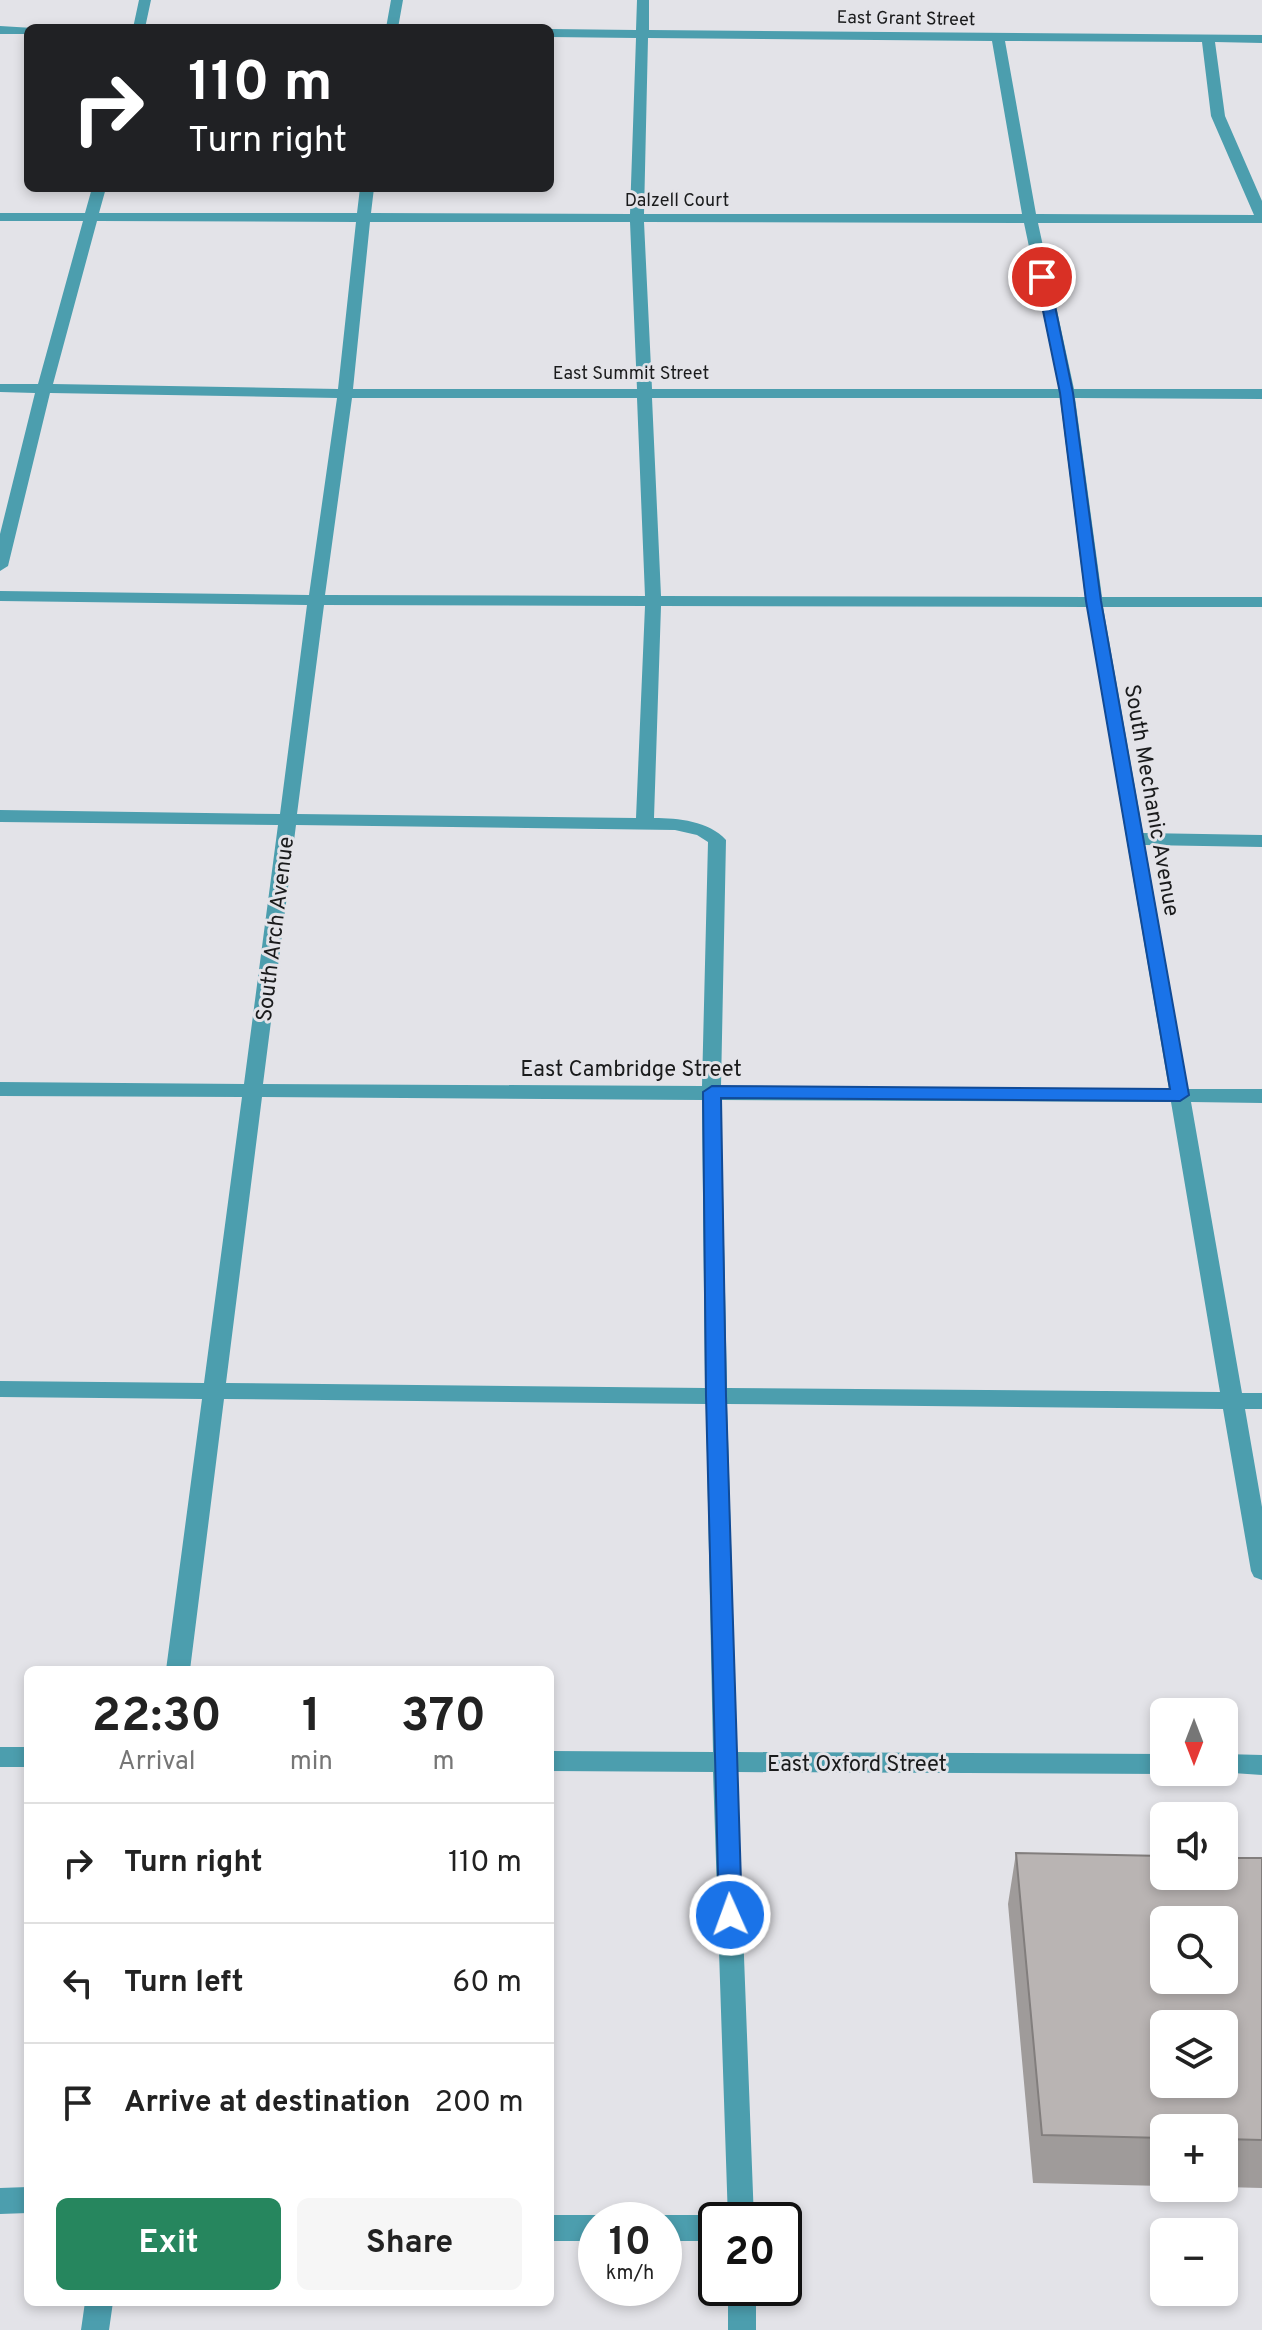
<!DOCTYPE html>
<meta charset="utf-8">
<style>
:root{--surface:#fff;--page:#f6f6f6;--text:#222;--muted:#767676;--line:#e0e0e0;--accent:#26865e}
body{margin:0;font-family:Overpass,sans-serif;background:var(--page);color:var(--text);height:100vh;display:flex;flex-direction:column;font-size:30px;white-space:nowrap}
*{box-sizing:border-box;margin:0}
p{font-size:26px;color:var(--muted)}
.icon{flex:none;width:44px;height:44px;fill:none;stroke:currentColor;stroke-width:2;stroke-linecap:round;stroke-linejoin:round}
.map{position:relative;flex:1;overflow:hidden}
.sheet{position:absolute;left:24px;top:1666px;width:530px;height:640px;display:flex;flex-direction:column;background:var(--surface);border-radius:12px;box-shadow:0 4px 12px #0003}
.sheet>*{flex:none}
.top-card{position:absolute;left:24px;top:24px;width:530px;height:168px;border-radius:12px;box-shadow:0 4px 12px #0003;background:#202124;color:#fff;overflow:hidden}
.needle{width:52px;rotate:180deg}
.fabs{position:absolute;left:1150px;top:1698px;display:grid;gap:16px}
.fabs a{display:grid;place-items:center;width:88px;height:88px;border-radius:12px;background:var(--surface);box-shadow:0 4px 12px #0003;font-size:40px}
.speed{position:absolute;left:578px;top:2202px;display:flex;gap:16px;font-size:40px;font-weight:700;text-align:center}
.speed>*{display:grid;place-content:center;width:104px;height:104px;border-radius:50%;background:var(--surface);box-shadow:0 4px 12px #0003;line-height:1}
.speed small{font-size:20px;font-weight:400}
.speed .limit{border:4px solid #111;border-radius:12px;background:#fff;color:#111}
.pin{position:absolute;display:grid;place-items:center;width:68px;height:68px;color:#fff;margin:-34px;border:4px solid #fff;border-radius:50%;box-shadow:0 2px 8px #0007}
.me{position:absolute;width:88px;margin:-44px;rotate:358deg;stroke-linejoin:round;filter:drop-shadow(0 0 6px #0008)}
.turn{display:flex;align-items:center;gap:28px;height:168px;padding:0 32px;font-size:36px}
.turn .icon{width:104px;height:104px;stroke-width:2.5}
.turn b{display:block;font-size:56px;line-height:68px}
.eta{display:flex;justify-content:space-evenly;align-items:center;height:136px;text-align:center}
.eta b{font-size:48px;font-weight:700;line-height:56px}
.cta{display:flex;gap:16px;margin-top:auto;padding:16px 32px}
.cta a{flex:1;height:92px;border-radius:12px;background:var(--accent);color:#fff;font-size:32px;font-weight:700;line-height:92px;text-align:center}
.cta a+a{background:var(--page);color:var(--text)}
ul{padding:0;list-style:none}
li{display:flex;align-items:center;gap:24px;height:120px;padding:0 32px;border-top:2px solid var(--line)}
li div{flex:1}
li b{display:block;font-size:30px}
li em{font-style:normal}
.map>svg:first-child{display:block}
</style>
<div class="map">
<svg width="1262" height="2330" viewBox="0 0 1262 2330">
<rect width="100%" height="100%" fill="#e3e3e8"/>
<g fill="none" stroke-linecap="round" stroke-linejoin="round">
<path fill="#4c9eae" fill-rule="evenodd" d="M139 0H151L145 28H133Z
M391 0H403L398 28H386Z
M637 0H649V30L1262 35V43L1215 42 1225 116 1262 201V223H1038L1074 389H1262V399L1075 398 1102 597H1262V607H1103L1143 833 1262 835V847L1145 845 1188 1089H1262V1103L1191 1102 1242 1393H1262V1409H1245L1262 1507V1580L1254 1577 1251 1571 1223 1409 727 1404 737 1752 1164 1754V1772H1170L1164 1774 737 1772 754 2220H728L713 1772 550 1771V1751L713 1752 706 1404 224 1399 190 1670H166L202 1399 0 1397V1381L204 1383 242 1097 0 1096V1082L244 1084 278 825 0 822V810L280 814 307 605 0 601V591L309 595 337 398 50 393 8 566 0 571V534L35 393 0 392V384H38L83 221H0V213H85L92 188H106L99 213H357L360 188H374L371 213 630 214 636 38 550 37V29L636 30ZM648 38 992 41 1022 214H644ZM1005 41 1202 42 1211 116 1254 215 1036 214ZM97 221 356 222 338 389 53 384ZM370 222H630L637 389H353ZM644 222 1024 223 1059 389H652ZM352 398H637L645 596 325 595ZM652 398H1060L1085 597 661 596ZM324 605 645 606 636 818 297 814ZM661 606 1087 607 1169 1089 721 1086 726 840C709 821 678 818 654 818ZM296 825 675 830 697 835 708 842 702 1086 263 1084ZM262 1097 702 1100 705 1388 226 1383ZM721 1100 1171 1102 1220 1392 727 1388Z
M0 26 33 28H28V34H0Z
M0 1747H28V1767H0Z
M1224 1754 1262 1755V1775L1218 1772H1224Z
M28 2187V2213L0 2214V2188Z
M550 2215H596L606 2220H596V2241H550Z
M664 2215H716L726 2220H716V2241H664V2220H654Z
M728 2288H756V2330H728Z
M85 2302H113L109 2330H81Z"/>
</g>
<path fill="#9f9b9a" d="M1016 1853 1262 1858V2188L1224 2187V2128H1164V2186L1033 2183 1008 1904Z"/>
<path fill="#b9b4b3" stroke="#827e7d" stroke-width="2" fill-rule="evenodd" d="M1016 1853 1164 1856V1876H1224V1858H1262V2140L1224 2139V2128H1164V2138L1042 2135ZM1164 1920H1224V1980H1164ZM1164 2024H1224V2084H1164Z"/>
<path fill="#1a73e8" stroke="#114b97" stroke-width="2" d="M1042 273 1049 277 1073 393 1101 601 1189 1095 1180 1101 721 1098 726 1396 742 1915 738 1922 730 1925 722 1922 719 1915 706 1396 703 1092 712 1086 1170 1089 1086 601 1060 393 1036 277Z"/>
<g text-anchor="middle" stroke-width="6" stroke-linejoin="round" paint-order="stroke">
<g font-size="18" fill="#1a1b1c" stroke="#e3e3e8">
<text transform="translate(906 18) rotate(1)" y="6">East Grant Street</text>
<text x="677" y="206">Dalzell Court</text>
<text x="631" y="379">East Summit Street</text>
</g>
<g font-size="22" fill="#1a1b1c" stroke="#e3e3e8">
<text transform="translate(1153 800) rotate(80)" y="8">South Mechanic Avenue</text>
<text transform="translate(274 929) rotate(-83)" y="8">South Arch Avenue</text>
<text x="631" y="1076">East Cambridge Street</text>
<text x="857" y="1771">East Oxford Street</text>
</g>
</g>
</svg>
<div class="fabs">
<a><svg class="needle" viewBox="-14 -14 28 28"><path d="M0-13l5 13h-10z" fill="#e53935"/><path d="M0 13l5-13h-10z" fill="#767676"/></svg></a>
<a><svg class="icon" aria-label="sound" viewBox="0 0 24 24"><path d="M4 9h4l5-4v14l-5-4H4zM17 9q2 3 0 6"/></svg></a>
<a><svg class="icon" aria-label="search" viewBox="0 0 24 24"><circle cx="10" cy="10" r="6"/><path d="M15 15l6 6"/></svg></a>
<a><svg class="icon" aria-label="layers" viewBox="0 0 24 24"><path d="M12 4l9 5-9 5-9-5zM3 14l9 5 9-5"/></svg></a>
<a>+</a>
<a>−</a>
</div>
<div class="speed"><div>10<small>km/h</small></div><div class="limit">20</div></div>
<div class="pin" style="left:1042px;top:277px;background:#d93025"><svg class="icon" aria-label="arrive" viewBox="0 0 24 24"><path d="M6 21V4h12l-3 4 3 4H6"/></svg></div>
<svg class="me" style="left:730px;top:1915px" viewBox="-20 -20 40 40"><circle r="17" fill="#1a73e8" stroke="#fff" stroke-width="3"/><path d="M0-11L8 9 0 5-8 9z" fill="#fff"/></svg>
<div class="top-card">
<div class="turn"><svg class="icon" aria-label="right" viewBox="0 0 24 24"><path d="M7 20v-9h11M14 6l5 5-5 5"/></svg><div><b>110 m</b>Turn right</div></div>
</div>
<section class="sheet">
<div class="eta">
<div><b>22:30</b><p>Arrival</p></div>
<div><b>1</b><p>min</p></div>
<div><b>370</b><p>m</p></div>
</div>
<ul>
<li><svg class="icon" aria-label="right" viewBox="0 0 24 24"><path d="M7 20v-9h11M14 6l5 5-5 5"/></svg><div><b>Turn right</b></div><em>110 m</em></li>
<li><svg class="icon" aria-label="left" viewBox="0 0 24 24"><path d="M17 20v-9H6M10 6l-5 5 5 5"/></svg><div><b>Turn left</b></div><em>60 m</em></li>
<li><svg class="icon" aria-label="arrive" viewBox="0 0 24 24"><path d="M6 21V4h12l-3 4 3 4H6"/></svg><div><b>Arrive at destination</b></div><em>200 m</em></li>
</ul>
<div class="cta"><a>Exit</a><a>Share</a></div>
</section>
</div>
